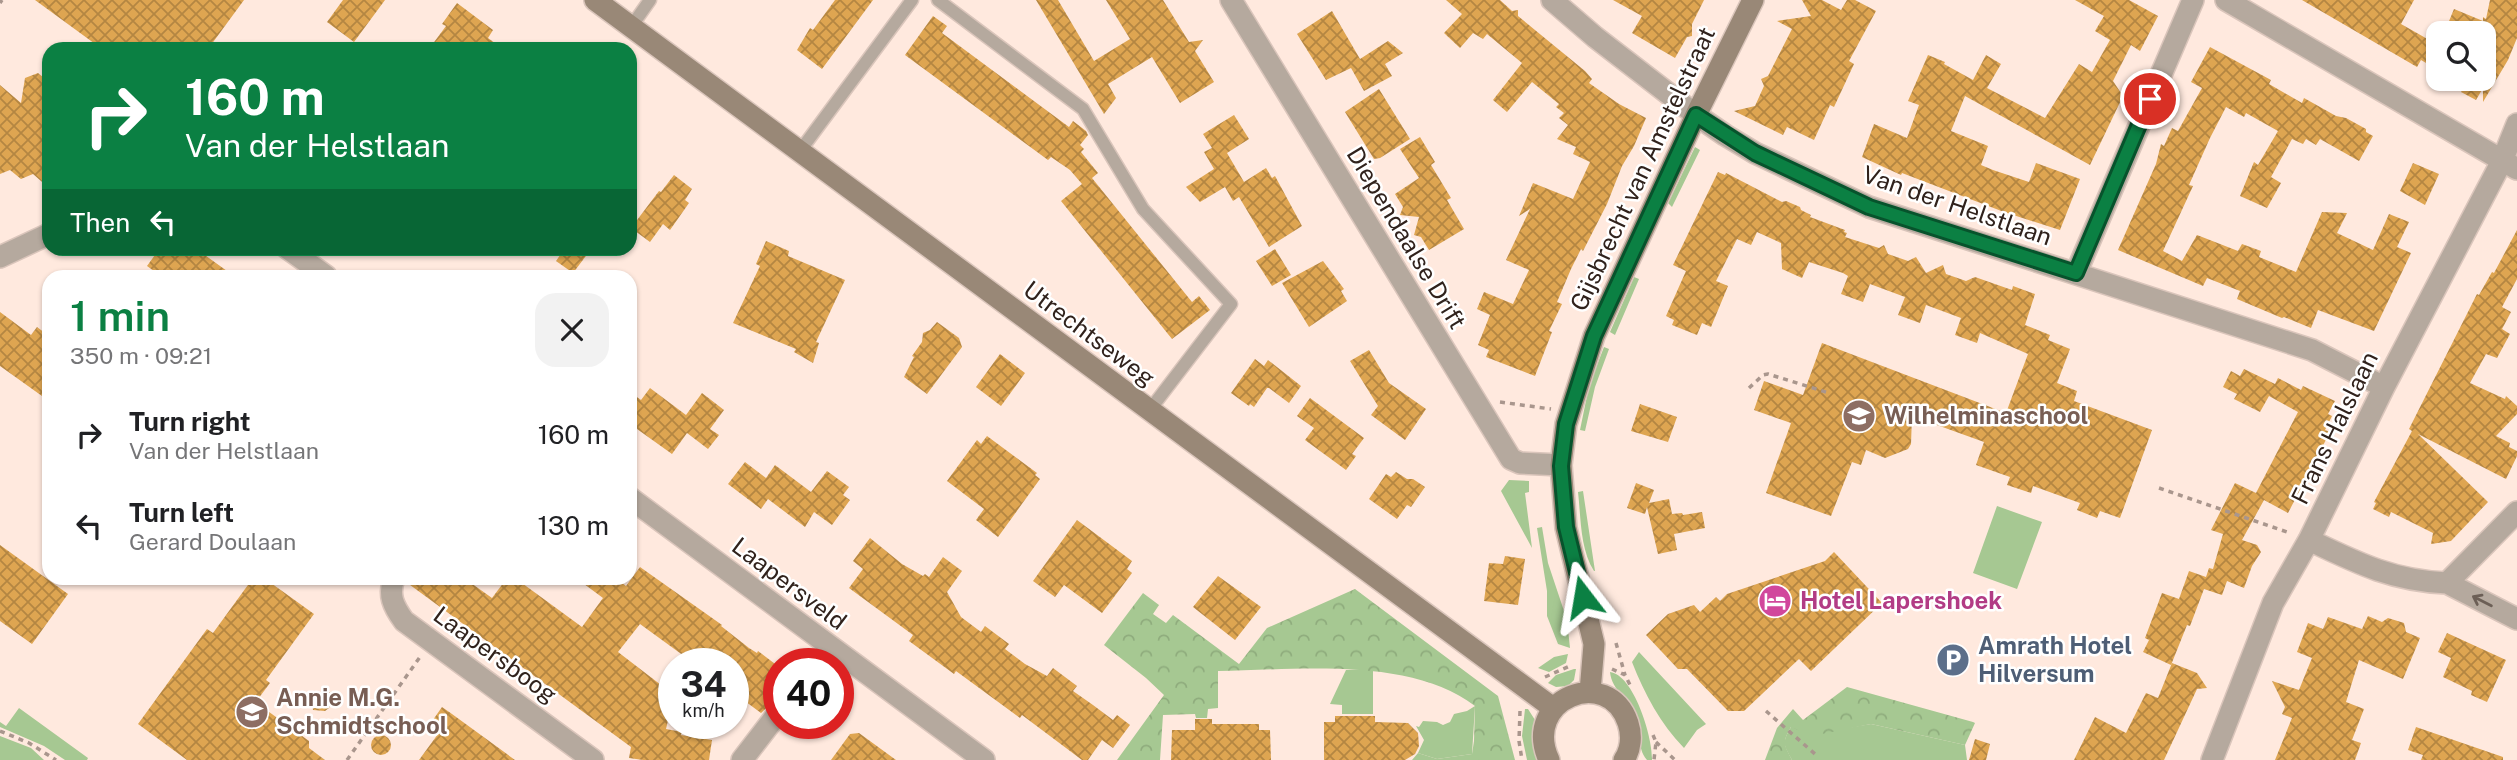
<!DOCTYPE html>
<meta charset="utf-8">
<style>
:root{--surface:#fff;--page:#f2f2f2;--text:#202124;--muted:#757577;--accent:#0b8043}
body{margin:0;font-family:"Public Sans",sans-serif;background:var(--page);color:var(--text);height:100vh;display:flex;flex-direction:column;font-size:26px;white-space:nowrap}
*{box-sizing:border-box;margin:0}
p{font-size:23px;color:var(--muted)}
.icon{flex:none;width:38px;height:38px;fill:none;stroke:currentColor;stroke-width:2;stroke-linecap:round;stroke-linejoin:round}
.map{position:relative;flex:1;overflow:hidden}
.details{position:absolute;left:42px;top:270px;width:595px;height:315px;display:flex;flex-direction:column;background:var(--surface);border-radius:21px;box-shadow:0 2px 5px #0004}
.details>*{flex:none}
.top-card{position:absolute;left:42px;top:42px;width:595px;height:214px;border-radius:21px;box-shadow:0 2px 5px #0004;background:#0b8043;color:#fff;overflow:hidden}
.tools{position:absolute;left:2426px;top:21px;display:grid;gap:14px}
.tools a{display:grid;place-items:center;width:70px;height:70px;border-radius:14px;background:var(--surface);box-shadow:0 2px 5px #0004;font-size:35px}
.speed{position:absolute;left:658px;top:648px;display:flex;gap:14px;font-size:35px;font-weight:700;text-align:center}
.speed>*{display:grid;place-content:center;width:91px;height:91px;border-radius:50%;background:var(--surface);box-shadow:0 2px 5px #0004;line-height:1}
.speed small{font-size:18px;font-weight:400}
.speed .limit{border:10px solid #d22;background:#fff;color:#111}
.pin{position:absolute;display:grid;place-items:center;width:60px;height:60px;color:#fff;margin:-30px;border:4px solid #fff;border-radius:50%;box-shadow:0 2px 7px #0007}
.me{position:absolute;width:77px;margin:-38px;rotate:346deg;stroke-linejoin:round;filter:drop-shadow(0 0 5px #0008)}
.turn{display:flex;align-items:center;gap:24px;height:147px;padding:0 28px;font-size:32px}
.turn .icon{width:91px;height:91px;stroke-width:2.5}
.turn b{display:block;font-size:49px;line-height:60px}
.then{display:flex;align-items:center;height:66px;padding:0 28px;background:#0003;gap:14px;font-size:26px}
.round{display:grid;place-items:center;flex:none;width:74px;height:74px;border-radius:21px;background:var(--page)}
.head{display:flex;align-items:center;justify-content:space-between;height:119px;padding:0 28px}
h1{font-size:42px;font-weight:600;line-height:52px;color:var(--accent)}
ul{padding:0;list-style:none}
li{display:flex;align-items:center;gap:21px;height:91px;padding:0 28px}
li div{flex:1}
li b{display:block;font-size:26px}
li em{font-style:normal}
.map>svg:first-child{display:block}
</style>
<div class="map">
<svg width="2517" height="760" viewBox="0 0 2517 760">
<defs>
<pattern id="forest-crowns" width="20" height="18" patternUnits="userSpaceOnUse" patternTransform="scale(1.75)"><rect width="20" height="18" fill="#a6c892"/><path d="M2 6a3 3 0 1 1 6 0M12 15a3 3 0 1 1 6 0" fill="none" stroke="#8fac7d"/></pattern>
<pattern id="building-cross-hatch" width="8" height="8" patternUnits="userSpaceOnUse" patternTransform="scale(1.75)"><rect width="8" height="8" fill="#dea551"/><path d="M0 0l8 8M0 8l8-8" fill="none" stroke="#b48642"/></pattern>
</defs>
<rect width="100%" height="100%" fill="#ffe9de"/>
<path fill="#a6c892" d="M1695 147 1700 150 1672 207 1668 203Z
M1634 277 1639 279 1615 335 1610 332Z
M1604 347 1609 349 1595 387 1585 431 1580 430 1589 386Z
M1509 480 1529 481V492L1525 493 1532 548 1501 491Z
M1583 491 1595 571H1594C1580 549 1581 518 1578 492Z
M1997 506 2042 522 2017 589 1973 573Z
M1542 527 1548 563 1567 620 1570 648 1558 644 1547 616V591L1537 528Z
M1639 652 1706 724 1697 730 1684 748C1660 723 1645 695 1632 662Z
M1568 654 1566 663 1549 672 1538 668 1554 657Z
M1373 669V714H1342V705L1330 704 1346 670Z
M1574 669H1576L1574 680 1568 686 1556 687 1548 683 1556 675Z
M1610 672C1634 675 1653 738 1652 760H1647C1636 747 1642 731 1636 716 1629 699 1612 691 1610 672Z
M1475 706 1472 754 1437 759 1418 753 1424 740 1416 726 1419 727 1423 721 1437 722 1443 725 1450 722 1454 714 1467 711Z
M19 708 88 758 87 760H65L44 746 0 727V722L6 726Z
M1525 709H1528L1535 720 1542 760H1527L1522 736Z
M1871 724 1965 745 1967 760H1792C1784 745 1781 744 1791 727L1847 728Z
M0 736 31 748 44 760H0Z"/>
<path fill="url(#forest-crowns)" d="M1355 589 1498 696 1515 760H1412L1418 753 1437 759 1472 754 1474 741 1475 706C1411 656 1295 670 1218 671V708L1208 709 1207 718H1196L1195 714 1163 715 1160 760H1117L1164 695 1146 678 1104 645 1143 593 1159 605 1153 614 1166 623 1173 615 1239 664 1267 628Z
M1847 687 1973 722 1975 723 1965 745 1871 724 1812 736 1791 727C1781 744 1785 745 1792 760H1765L1777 728 1793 709 1803 720Z"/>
<path fill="url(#building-cross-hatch)" d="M35 0H244L208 49H102Z
M343 0H385L354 42 327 22Z
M835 0H873L822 69 797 50 810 28 813 30Z
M1036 0H1058L1094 61 1130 39 1106 0H1163L1189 42 1203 40 1195 51 1214 82 1180 103 1152 57 1108 84 1116 98 1104 114Z
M1446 0H1500L1512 11 1518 10V16L1585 71 1592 79 1589 83 1619 104 1646 118 1634 146 1622 166 1607 204 1583 251 1581 249 1571 269 1557 302 1562 304 1549 331 1552 332 1535 376 1486 357 1489 350 1478 345 1490 315 1477 309 1484 292 1513 304 1529 270 1506 260 1530 209 1519 216 1533 183 1573 199 1590 162 1573 154 1576 147 1557 139 1568 125 1559 118 1564 113 1556 107 1559 104 1532 82 1507 112 1493 100 1522 63 1487 34 1483 39 1473 33 1460 48 1444 33 1462 14Z
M1613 0H1704L1692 24V36L1687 37 1675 58 1632 33 1642 16Z
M1802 0H1822L1841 10 1847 0H1855L1876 11 1849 61 1854 64 1834 107 1830 105 1814 140 1787 127 1783 135 1734 111 1755 106 1764 86 1761 79 1768 76 1792 29 1777 21 1811 16Z
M2075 0H2129L2158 16 2140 51 2131 45 2113 81 2123 96 2090 165 1965 96 1951 131 1988 146 1981 165 1993 170 2029 182 2036 163 2080 179 2060 230 2004 212 1902 173 1901 175 1862 157 1874 124 1907 138 1919 105 1908 101 1928 55 1945 62 1944 64 1973 80 1986 55 2001 64 1987 88 2045 118 2079 64 2092 72 2110 40 2095 31 2104 16Z
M2302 0H2414L2401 24 2438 45V70L2421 60 2417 67Z
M2490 0H2517V38L2508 60 2483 102V88L2476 100 2461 92 2469 79H2483V33H2466L2447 26 2454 9 2483 21V17L2486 19Z
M457 3 493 30 488 38 503 49H429L446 26 442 24Z
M1332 11 1360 59 1388 41 1403 53 1385 64 1392 76 1364 91 1351 68 1326 80 1297 34Z
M933 16 947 26 942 33 1069 127 1073 121 1086 131 1088 135 1080 145 1084 149 1081 152 1098 173 1092 178 1192 302 1199 296 1210 310 1172 339 1061 201 1082 184 1070 170 1051 157 1048 160 905 55Z
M2210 47 2271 80 2269 84 2302 103 2304 98 2336 116 2346 118 2366 129V132L2373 136 2359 161 2320 139 2316 145 2306 139 2303 144 2292 139 2271 177 2281 183 2267 208 2240 196 2254 162 2258 165 2278 131 2246 113 2244 117 2226 107 2210 138 2189 185 2193 186 2163 251 2182 261 2197 235 2238 251 2242 244 2261 251 2259 257 2296 272 2322 212 2347 213 2337 233 2373 250 2389 214 2409 222 2397 247 2411 253 2374 331 2318 310 2311 328 2284 317 2282 318 2237 299 2240 291 2207 278 2203 286 2118 250 2156 164 2161 144 2164 146 2172 128 2178 131 2202 88 2191 82Z
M38 73 49 82V188L33 174 21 179 10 170 0 174V85L21 103 25 78Z
M1379 89 1410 139 1380 158 1374 159 1345 112Z
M1234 115 1249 139 1227 153 1244 182 1266 168 1272 178 1275 176 1302 226 1269 247 1239 197 1233 201 1225 187 1200 202 1186 187 1214 169 1204 152 1212 148 1203 134Z
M1420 137 1435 162 1431 165 1451 198 1447 200 1464 229 1429 250 1421 237 1414 235 1419 217 1400 215 1403 207 1395 194 1419 178 1400 149Z
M2413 163 2439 174 2425 205 2400 191Z
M1718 172 1725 175 1726 173 1782 202 1786 201 1800 207 1801 210 1811 215 1810 217 1845 230 1844 232 1847 233 1845 237 1879 248 1884 245 1888 254 1908 261 1916 257 1926 273 1943 265 1946 274 1966 281 1975 277 2012 290 2013 286 2035 294 2025 325 2050 335 2048 340 2070 349 2057 383 2077 391 2074 401 2152 430 2120 518 2100 511 2097 518 2077 510 2080 503 2033 486 2031 493 2007 485 2010 477 1976 465 1984 442 1912 416 1911 444 1908 449 1885 458 1866 450 1861 465 1852 462 1831 516 1766 493 1791 423 1754 410 1764 381 1803 395 1822 343 2006 413 2028 354 1980 333 1977 343 1955 335 1961 318 1926 305 1920 323 1898 315 1905 297 1870 284 1863 302 1841 294 1848 276 1843 273 1809 262 1802 278 1782 269 1781 243 1757 232 1751 245 1737 239 1716 281 1728 286 1711 327 1702 323 1697 335 1672 325 1674 320 1666 316 1686 271 1673 265Z
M674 175 692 189 685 200 689 203 670 230 663 224 650 242 631 228 659 191 661 192Z
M2517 230V279L2502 307 2511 312 2502 329 2510 334 2497 358 2486 354 2470 383 2505 399 2506 396 2517 406V414L2496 436 2510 443 2509 447 2517 451V456L2506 479 2418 434 2488 502 2451 541 2431 544 2433 533 2391 512 2389 517 2373 509 2376 503 2374 502 2412 431 2409 429 2477 294 2479 295 2492 272 2494 273Z
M766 241 789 251 788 256 845 280 816 342 819 343 813 363 794 352 796 349 733 323 760 266 756 264Z
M160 248H195L234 276H161L147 266Z
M565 248H592L573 273 556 261Z
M1275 249 1291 275 1272 286 1256 261Z
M1323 261 1344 289 1341 291 1347 301 1309 327 1282 283Z
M0 312 31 335 37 327 49 336V401L0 366Z
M937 322 959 338 962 347 927 394 904 377 914 357 912 356 922 342 923 333 930 330Z
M1369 350 1389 383 1426 409 1405 440 1371 415 1378 406 1350 361Z
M1000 354 1025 373 1001 406 976 387Z
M1255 359 1264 366 1268 360 1301 386 1289 403 1269 388H1267L1254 407 1250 404 1249 406 1231 393Z
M2244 369 2275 384 2278 378 2301 390 2303 386 2335 401 2328 414 2332 416 2325 430 2330 432 2288 513 2264 500 2242 540 2257 545 2261 552 2252 566 2244 588 2227 581 2222 595 2204 589 2190 626 2187 625 2171 665 2143 652 2149 640 2145 638 2162 593 2179 599 2189 571 2206 577 2209 568 2213 569 2223 534 2211 530 2235 483 2256 493 2298 412 2269 396 2260 412 2234 399 2237 394 2223 387 2231 371 2240 376Z
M650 388 686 415 702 393 724 410 710 429 719 435 708 449 687 433 672 454 630 424V392L641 400Z
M1310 398 1364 438 1352 454 1356 456 1346 470 1305 440 1314 428 1297 416Z
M1640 404 1677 417 1668 442 1631 431Z
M987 436 1037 473 1035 475 1040 479 998 537 976 520 984 509 947 481 977 440 981 444Z
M745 462 766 478 775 465 811 492 827 471 849 487 843 495 850 500 832 525 814 512 805 527 768 499 761 509 728 484Z
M1396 472 1407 479H1413L1425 487 1411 507 1407 505 1397 519 1369 499 1386 474 1391 477Z
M1636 483 1654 490 1649 503 1669 499 1672 514 1682 513 1683 515 1702 512 1705 528 1674 534 1677 550 1658 554 1647 507 1645 514 1627 508Z
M1077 520 1132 561 1127 569 1132 573 1102 613 1064 585 1055 597 1033 581Z
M870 538 902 564 923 576 925 574 929 577 943 557 962 571 947 592 961 617 981 632 985 626 1009 644 1005 649 1025 664 1047 676 1053 668 1077 686 1073 691 1093 705 1113 720 1117 715 1130 725 1113 748 1102 740 1088 760H1082L1022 715 1020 718 956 671 954 674 909 641 913 635 849 588 863 569 853 561Z
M0 545 68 594 32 644 0 621Z
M1834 552 1882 603 1811 671 1799 659 1744 711H1728L1687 669H1678L1646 635 1668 614 1694 605 1700 612 1716 597 1720 601 1727 594 1825 561Z
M1505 556 1525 559 1518 605 1484 601 1489 563 1503 564Z
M640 567 722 625 721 626 749 648 757 653 758 651 779 667V676L768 690 778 697 761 713 738 696 742 691 733 685V663H679L684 656 640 624 618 652 674 695 666 729 682 732 681 735 712 740 709 760H643L629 758 631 747 406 582 407 578H464L492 598 507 578H515L582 627 603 598 576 578H616L626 586Z
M1218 576 1261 607 1235 640 1193 607Z
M253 578H264L314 614 266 680 270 683 258 699 247 696 309 741V748L325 760H187L138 724 207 629 213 633Z
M2368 616 2382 622 2388 618 2404 623 2406 632 2420 638 2403 679 2359 660 2346 702 2364 709 2352 740 2361 743 2355 760H2275L2292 718 2282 714 2285 707 2272 681 2299 690 2312 658 2297 652 2308 623 2323 629 2328 617 2362 629Z
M2447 633 2506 660 2487 702 2471 695 2472 691 2443 677 2451 658 2438 652Z
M2172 663 2197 673 2207 688 2197 689 2164 760H2074L2095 717 2126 733 2146 693 2158 698Z
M335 691 329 708 325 711 313 710 311 696Z
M442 707 452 714 515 760H419L438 734 428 727Z
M1335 716H1375V722L1408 723 1418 733 1419 746 1415 754 1405 760H1324V722H1335Z
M1195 719H1212V724H1259V730H1270L1271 760H1171L1172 730H1195Z
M2416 727 2503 757V760H2421L2423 755 2408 750Z
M859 733 896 760H831L850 734Z
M371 745a10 10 0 1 1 20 0a10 10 0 1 1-20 0Z
M1975 739 1990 744 1986 760H1969Z"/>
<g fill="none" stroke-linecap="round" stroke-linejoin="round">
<defs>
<path id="lane" d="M938 0 1083 109 1143 209 1231 304 1149 411
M631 27 650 0
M800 151 912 0"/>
<path id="street" d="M1231 0 1511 459 1520 463 1561 465
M1552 0 1595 37 1696 115 1725 135 1755 153 1869 207 2312 350 2384 387
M2226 0 2517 169
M287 248 326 276
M0 257 49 234
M2076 273 2193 0
M630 498 984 760
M2309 540C2357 563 2393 581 2447 583L2517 512
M394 578C388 595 393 606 404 621L593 760
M2447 583 2517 619
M742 760 779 712
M2212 760 2273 603 2309 540 2384 387 2502 161 2517 124"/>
<path id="secondary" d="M595 0 1553 708
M1590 692 1594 644 1566 528 1561 465 1566 424 1594 336 1696 115 1753 0
M1549 760C1521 699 1608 664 1628 723 1632 735 1631 749 1624 760"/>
</defs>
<use href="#lane" stroke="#dac5bb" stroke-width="15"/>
<use href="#street" stroke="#dac5bb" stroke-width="24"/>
<use href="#secondary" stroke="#dac5bb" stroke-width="24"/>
<path stroke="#a9968d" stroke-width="3.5" stroke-dasharray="5 5" stroke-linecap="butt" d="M0 3 2 0
M1749 388 1763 375 1768 374 1829 393
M1500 402 1551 409
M2159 488 2290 533
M1616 643 1625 675
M1612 669 1625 675 1631 687
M1545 677 1570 666
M1520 711 1519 741 1522 760
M1766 711 1815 754
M0 731 29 743 56 760
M1653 735 1656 742 1654 760
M1656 742 1675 760
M347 760 420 657"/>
<use href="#lane" stroke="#b5a99e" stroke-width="12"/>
<use href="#street" stroke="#b5a99e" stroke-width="21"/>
<use href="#secondary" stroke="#987" stroke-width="21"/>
</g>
<defs><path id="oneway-shaft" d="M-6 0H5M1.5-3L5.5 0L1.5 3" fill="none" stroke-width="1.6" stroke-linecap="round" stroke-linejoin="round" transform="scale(1.75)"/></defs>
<use stroke="#6c5f56" href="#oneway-shaft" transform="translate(2482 601) rotate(-153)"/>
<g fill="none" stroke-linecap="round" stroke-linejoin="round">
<defs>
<path id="route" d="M1583 597 1566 527 1561 466 1566 424 1594 336 1696 115 1755 153 1869 207 2076 273 2150 99"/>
</defs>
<use href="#route" stroke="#07532c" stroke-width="18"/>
<use href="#route" stroke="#0b8043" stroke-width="12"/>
</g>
<defs>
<symbol id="school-disc" viewBox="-11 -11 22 22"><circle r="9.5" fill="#8d6e63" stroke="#fff"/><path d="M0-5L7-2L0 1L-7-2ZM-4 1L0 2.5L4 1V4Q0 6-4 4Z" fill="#fff"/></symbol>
<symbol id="hotel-disc" viewBox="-11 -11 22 22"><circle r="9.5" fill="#d1479c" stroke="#fff"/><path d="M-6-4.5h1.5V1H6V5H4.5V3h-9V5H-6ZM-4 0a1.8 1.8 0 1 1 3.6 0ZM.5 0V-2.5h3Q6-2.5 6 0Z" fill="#fff"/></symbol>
<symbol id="parking-disc" viewBox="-11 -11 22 22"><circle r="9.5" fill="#5c6f8a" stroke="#fff"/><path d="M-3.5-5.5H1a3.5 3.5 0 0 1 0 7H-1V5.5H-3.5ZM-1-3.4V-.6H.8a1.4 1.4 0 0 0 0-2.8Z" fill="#fff"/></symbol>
</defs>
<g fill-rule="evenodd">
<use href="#school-disc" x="1840" y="397" width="38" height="38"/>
<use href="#hotel-disc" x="1756" y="582" width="38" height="38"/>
<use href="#parking-disc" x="1934" y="641" width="38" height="38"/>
<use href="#school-disc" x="233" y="693" width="38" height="38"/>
</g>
<g text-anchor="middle" stroke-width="5" stroke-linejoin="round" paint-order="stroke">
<g font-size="24" fill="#30221c" stroke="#fff">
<text transform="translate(1643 169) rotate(-65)" y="8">Gijsbrecht van Amstelstraat</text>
<text transform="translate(1957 206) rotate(19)" y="8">Van der Helstlaan</text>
<text transform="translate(1406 238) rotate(59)" y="8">Diependaalse Drift</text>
<text transform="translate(1089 334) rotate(37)" y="8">Utrechtseweg</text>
<text transform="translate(2335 428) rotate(-64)" y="8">Frans Halslaan</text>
<text transform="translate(789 584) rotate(37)" y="8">Laapersveld</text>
<text transform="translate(495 655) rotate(36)" y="8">Laapersboog</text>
</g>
<g font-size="24" font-weight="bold" fill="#785e54" stroke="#fff" text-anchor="start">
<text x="1884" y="424">Wilhelminaschool</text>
<text x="276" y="706">Annie M.G.<tspan x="276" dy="28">Schmidtschool</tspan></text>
</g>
<g font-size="24" font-weight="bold" fill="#b23c85" stroke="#fff" text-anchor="start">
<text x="1800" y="609">Hotel Lapershoek</text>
</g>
<g font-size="24" font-weight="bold" fill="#4e5e75" stroke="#fff" text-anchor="start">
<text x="1978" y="654">Amrath Hotel<tspan x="1978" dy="28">Hilversum</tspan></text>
</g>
</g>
</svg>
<div class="tools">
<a><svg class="icon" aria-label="search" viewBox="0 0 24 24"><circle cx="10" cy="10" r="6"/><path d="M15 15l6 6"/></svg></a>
</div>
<div class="speed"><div>34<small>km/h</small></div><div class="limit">40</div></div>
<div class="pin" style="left:2150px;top:99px;background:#d93025"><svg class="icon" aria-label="arrive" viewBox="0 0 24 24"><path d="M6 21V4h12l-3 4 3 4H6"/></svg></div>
<svg class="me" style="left:1583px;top:597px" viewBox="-20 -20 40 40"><path d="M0-17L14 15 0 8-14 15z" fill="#0b8043" stroke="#fff" stroke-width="4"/></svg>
<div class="top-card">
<div class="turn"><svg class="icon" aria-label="right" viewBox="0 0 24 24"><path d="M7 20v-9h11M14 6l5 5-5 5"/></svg><div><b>160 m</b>Van der Helstlaan</div></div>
<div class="then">Then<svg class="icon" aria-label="left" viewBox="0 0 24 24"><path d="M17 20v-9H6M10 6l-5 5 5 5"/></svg></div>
</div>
<section class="details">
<div class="head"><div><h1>1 min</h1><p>350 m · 09:21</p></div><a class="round"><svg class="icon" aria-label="close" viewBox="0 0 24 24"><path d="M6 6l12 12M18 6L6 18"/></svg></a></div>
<ul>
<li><svg class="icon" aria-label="right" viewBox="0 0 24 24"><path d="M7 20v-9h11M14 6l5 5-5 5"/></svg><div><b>Turn right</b><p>Van der Helstlaan</p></div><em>160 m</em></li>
<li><svg class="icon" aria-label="left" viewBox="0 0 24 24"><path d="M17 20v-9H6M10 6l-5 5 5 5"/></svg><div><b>Turn left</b><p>Gerard Doulaan</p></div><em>130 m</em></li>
</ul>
</section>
</div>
